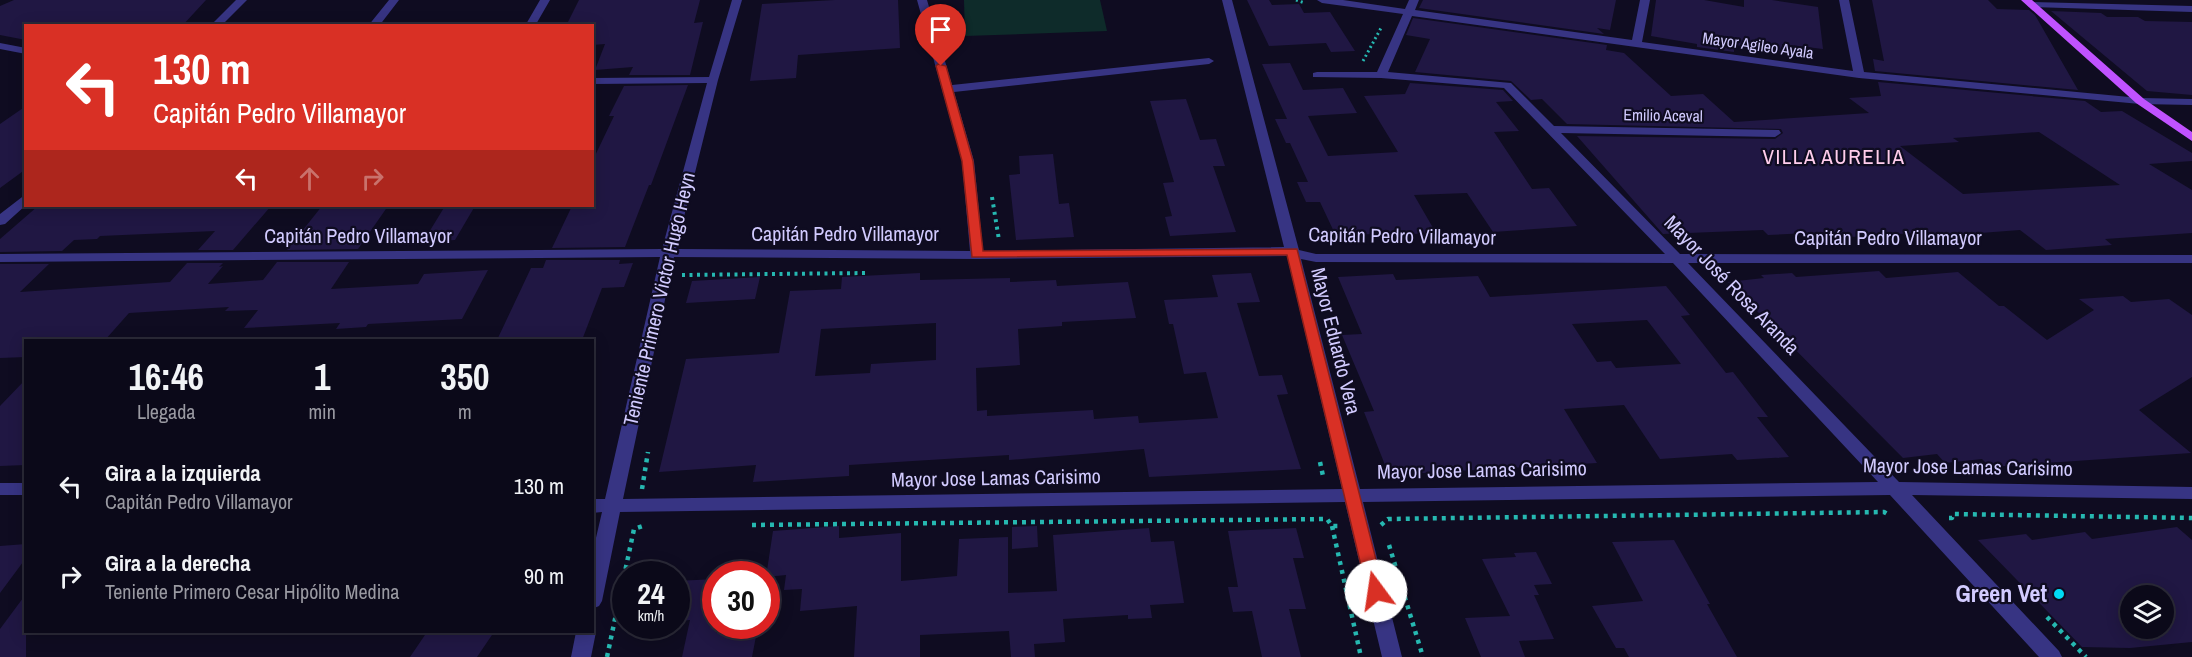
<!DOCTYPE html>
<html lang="es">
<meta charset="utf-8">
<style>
:root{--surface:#0b0919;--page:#141222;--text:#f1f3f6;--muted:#9a9aa2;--line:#2b2a38}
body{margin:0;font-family:"Archivo Narrow",sans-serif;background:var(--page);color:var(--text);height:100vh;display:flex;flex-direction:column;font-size:22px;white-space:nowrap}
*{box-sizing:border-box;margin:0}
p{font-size:20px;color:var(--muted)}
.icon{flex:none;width:33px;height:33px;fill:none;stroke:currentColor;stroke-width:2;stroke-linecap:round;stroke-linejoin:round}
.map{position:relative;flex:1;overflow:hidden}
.drawer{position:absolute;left:24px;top:339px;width:570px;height:294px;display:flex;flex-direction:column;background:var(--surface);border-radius:0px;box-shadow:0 3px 15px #0003,0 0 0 2px var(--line)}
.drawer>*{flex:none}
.guide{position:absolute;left:24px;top:24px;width:570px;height:183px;border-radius:0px;box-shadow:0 3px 15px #0003,0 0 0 2px var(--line);background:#d93025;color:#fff;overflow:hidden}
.controls{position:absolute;left:2120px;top:585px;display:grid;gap:12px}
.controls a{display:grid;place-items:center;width:54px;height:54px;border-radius:50%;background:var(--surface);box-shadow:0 3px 15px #0003,0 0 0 2px var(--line);font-size:30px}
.speed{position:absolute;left:612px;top:561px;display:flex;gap:12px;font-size:30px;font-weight:700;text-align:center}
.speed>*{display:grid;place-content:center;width:78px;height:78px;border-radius:50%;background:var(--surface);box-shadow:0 3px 15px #0003,0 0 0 2px var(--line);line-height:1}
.speed small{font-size:15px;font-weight:400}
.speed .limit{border:9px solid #d22;background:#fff;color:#111}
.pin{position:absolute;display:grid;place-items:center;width:51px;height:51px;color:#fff;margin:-62px -26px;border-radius:50% 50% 50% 0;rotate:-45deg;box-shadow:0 0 6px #0007}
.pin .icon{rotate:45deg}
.me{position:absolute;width:66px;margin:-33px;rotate:346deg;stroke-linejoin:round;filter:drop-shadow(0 0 4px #0008)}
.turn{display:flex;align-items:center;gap:21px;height:126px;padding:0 30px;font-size:27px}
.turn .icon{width:78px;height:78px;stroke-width:2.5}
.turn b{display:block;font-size:42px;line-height:51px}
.lanes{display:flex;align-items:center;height:57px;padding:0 30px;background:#0003;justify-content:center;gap:30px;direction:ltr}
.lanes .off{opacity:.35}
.eta{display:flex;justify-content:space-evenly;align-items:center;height:102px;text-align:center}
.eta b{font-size:36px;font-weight:700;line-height:42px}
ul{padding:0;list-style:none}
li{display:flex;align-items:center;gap:18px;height:90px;padding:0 30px}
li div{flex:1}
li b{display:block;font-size:22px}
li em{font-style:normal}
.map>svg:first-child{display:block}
</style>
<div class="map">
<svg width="2192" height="657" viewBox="0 0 2192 657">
<rect width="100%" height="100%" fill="#0f0c21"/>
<path fill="#0e2b2a" d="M964 0H1100L1107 31 965 36Z"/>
<path fill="#201743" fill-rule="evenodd" d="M14 0H206L182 26H26V40L0 35V6Z
M579 0H700L694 23 703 22 690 75H629L633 67 595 70 605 44 592 45V26H566Z
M835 0H898L900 48 798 55 796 78 750 81 762 4Z
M1247 0H1269L1272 5 1299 4 1304 13 1330 12 1355 51 1331 52 1326 43 1269 46Z
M1423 0H1616L1610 30 1597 28 1604 34 1419 8Z
M1656 0H1704L1744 7V0H1772L1818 7 1823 49 1782 44V52L1734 45V52L1697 47V44L1651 36Z
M1872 0H1988L1997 9 2029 10 2035 15 2078 90 1875 71 1873 59 1884 61Z
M2051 11 2101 13 2107 17H2138L2145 21 2192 22V95L2147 91Z
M1413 18 1607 45 1606 50 1624 53 1671 96 1703 94 1734 122 1869 113 1849 98 1881 96 1878 82 2085 101 2101 112 2122 111 2192 153V161L2149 164 2192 190V233L2105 239 2112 245 2046 250 2020 230 1954 235 1960 240 1926 242 1914 233 1834 238 1827 232 1768 235 1763 230 1663 234 1577 136 1775 139 1783 133 1781 129 1567 124 1542 99 1531 100 1511 81 1415 72 1430 39 1406 35ZM2039 132 2120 185 1963 194 1900 146 1959 142 1953 138Z
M1290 63 1303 90 1343 88 1357 113 1308 116 1328 156 1398 152 1364 96 1405 94 1410 83 1503 90 1513 101 1496 102 1519 131 1494 132 1532 189 1549 188 1577 226 1493 232 1467 193 1414 195 1436 233 1411 234 1409 232 1336 236 1320 202H1306L1297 182H1308L1290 143H1286L1275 119H1287L1262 64Z
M688 85 651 185H649L625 247 552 248 572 206H592V162L614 116H609L624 86Z
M1186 99 1200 140 1216 139 1225 166H1213L1236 232 1170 236 1165 217 1172 216 1163 183 1174 182 1150 101Z
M26 106V169L0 188V124Z
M1053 154 1059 204 1069 203 1074 237 1016 240 1009 175 1020 174 1019 156Z
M38 206H271L233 250H198L215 231 100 236 97 239 74 240 62 251 0 252V239Z
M322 206H388L358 249 287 250Z
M445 206H475L455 240 423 242Z
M546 260H620L619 264 633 263 624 287 602 288 582 340H497L531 268H543Z
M277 262H349L331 289 418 284 424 274 488 270 462 319 368 324 366 327 336 329 340 323 244 328 258 310 225 311 229 307 129 313 105 340H26V357L0 358V264H49L20 292 170 282 187 263H223L219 267 223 266 208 284 263 280Z
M1879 271 1886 278 1958 272 1999 306H2004L2047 340 2094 310 2079 299 2123 296 2131 302 2169 299 2192 315V377L2139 410 2191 453 1990 467 1982 459 1945 463 1937 454 1903 458 1728 282 1764 278 1761 275 1792 273 1796 277Z
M920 273V280L1010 278V282L1056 280 1057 286 1128 282 1136 318 1062 322V326L1018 329 1020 365 976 368 977 411 987 410V416L1093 410 1094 419 1138 416 1139 423 1218 418 1206 372 1184 374 1173 324H1169L1164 300 1218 297 1212 275 1251 273 1260 302 1237 303 1259 376 1282 375 1288 394 1277 395 1301 469 1149 477 1144 449 1009 460V455L849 465V476L753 482 756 465 659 472 686 359 779 353 790 291 841 289 842 277ZM936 323V360L871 364 870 373 815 376 821 329Z
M1393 274 1396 280 1478 276 1490 297 1666 286 1690 315 1681 316 1726 373 1733 372 1768 417H1757L1789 457 1737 460 1732 454 1660 459 1624 405 1564 409 1597 463 1389 475 1364 412 1374 411 1342 335 1362 334 1338 277ZM1647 320 1681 364 1616 368 1611 361 1597 362 1572 324Z
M760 277 755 299 686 303 692 281Z
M26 379V465L0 466V406Z
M839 526V538L901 533V581L957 576 959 539 1008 537V593L1057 591 1053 535 1149 528 1151 542 1174 541 1184 603 1150 605 1152 618 1128 619V615L1063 619 1065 642 1034 644 1035 657H1011L1009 631 920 635V657H854L857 606 800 611 802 589 784 590 786 575 766 577 773 531Z
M1037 526 1038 547 1012 549V527Z
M2177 527 2192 540V642L2130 648 2082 647 1978 540 2026 534 2032 540 2085 532 2092 539ZM2130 596H2163V628H2130Z
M1296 528 1304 558H1293L1306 609H1289L1301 657H1262L1252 611 1233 612 1228 587H1238L1228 531Z
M1674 540 1710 604H1707L1737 657H1629L1624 648H1616L1592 606 1643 601 1612 542Z
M26 544V558L0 593V546Z
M1536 552 1552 584 1534 585 1539 595H1534L1554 639 1519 641 1525 657H1481L1465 618 1510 616 1482 559 1516 557 1514 553Z
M716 579V633L757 631 752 657H682L690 620 676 621V581Z
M26 594V657H0V629Z
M427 632H494L477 657H410Z"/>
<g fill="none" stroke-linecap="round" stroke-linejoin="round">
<path stroke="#26b8b1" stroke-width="3" stroke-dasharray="2 3" stroke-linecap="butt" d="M1296 0 1305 3
M1363 61 1381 28"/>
<path stroke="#26b8b1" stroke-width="4" stroke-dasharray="3 4.5" stroke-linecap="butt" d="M992 197 999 240
M682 275 866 273"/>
<path stroke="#26b8b1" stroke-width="4.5" stroke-dasharray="4 5" stroke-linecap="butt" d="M1320 462 1323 476
M642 489 648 452
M1949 518H1952L1953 514 2192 518
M752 525 1327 519 1332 526H1338
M1381 525 1388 519 1884 512 1889 515
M1332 526 1361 657
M1389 545 1423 657
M2047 617 2086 657
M607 657 634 529 643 526"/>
<path fill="#373483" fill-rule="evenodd" d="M236 0H247L221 26H210Z
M389 0H399L379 26H368Z
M540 0H550L535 26H525Z
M732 0H742L718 80 676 249 970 251 962 161 917 0H927L952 85 1209 58 1214 61 1209 64 954 92 974 161 983 251 1284 247 1222 0H1232L1299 250 1316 254H1665L1504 88 1381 78 1313 77V73L1317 72H1377L1403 14 1322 3 1317 0H1343L1405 9 1409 0H1419L1415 10 1632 40 1640 0H1650L1642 42 1853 71 1839 0H1849L1864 72 2140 98 2192 99V105L2140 104 1859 78 1412 16 1388 72 1511 83 1554 126 1779 130 1781 133 1775 137 1561 133 1680 254 2192 255V263H1688L1899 482 2192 487V499L1912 495 2059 651 2062 657H2039L1890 495 1363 502 1402 657H1382L1345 502 620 512 602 601 599 606 592 609V555L602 512 592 513V499H605L660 257 0 262V254L662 249 707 83 592 84V78L709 77ZM1287 256 1342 489 623 499 674 257 977 259ZM1301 259 1316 262 1673 263 1878 482 1360 489Z
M2032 2 2192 6V12L2029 7 2027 5Z
M0 43 26 48V54L0 49Z
M26 194V205L5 224 0 225V214Z
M0 483H26V495H0Z
M592 626 596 632 591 657H571L576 632H592Z"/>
<path fill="#c052ff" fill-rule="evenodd" d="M2021 0H2032L2144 99 2192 132V141L2136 103Z"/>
</g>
<path fill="#d93025" stroke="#8d1f18" stroke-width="1.5" d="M938 64 946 66 973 161 983 251 1297 249 1384 591 1382 596 1376 598 1369 596 1367 591 1287 255 972 257 962 161 936 66Z"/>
<circle fill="#00dbf6" stroke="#0f0c21" stroke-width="2" cx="2059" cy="594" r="6"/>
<g text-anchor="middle" stroke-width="4.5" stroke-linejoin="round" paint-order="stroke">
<g font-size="16" fill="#d2cbff" stroke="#0f0c21">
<text transform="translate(1758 45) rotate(8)" y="6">Mayor Agileo Ayala</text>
<text transform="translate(1663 115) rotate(1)" y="6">Emilio Aceval</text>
</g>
<g font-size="20" fill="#d2cbff" stroke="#0f0c21">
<text x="845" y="241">Capitán Pedro Villamayor</text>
<text x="358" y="243">Capitán Pedro Villamayor</text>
<text transform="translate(1402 236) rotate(1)" y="7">Capitán Pedro Villamayor</text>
<text x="1888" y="245">Capitán Pedro Villamayor</text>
<text transform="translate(1732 285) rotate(46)" y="7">Mayor José Rosa Aranda</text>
<text transform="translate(659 299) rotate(-77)" y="7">Teniente Primero Victor Hugo Heyn</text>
<text transform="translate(1336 341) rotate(76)" y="7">Mayor Eduardo Vera</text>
<text transform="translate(1968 467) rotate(1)" y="7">Mayor Jose Lamas Carisimo</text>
<text transform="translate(1482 470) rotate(-1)" y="7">Mayor Jose Lamas Carisimo</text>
<text transform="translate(996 478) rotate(-1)" y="7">Mayor Jose Lamas Carisimo</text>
</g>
<g font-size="21" letter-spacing="1.5" fill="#ffcdec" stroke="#0f0c21">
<text x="1834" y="164">VILLA AURELIA</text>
</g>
<g font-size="24" font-weight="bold" fill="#d2cbff" stroke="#0f0c21" text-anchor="end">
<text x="2047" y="602">Green Vet</text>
</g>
</g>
</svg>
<div class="controls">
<a><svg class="icon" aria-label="layers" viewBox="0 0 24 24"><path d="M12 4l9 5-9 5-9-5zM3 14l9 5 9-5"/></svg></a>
</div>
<div class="speed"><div>24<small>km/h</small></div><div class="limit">30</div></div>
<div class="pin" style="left:941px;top:66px;background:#d93025"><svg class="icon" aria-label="arrive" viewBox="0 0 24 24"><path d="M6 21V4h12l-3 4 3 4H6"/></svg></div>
<svg class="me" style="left:1376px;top:591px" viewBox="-20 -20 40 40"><circle r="19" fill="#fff"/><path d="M0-13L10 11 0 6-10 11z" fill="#d93025"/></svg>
<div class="guide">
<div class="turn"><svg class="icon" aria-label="left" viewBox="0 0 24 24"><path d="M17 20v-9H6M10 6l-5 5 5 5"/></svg><div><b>130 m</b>Capitán Pedro Villamayor</div></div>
<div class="lanes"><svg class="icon" aria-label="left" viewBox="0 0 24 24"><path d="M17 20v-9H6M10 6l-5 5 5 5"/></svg><svg class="icon off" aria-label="ahead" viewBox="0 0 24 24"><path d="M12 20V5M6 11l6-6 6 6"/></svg><svg class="icon off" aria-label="right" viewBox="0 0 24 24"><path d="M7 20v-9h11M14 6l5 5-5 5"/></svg></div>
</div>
<section class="drawer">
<div class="eta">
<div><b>16:46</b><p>Llegada</p></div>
<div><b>1</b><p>min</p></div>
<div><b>350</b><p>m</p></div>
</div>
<ul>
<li><svg class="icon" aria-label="left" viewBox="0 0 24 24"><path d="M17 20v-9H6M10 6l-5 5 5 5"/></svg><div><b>Gira a la izquierda</b><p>Capitán Pedro Villamayor</p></div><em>130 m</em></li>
<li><svg class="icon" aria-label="right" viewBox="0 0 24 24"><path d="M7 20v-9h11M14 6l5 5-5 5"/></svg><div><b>Gira a la derecha</b><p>Teniente Primero Cesar Hipólito Medina</p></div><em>90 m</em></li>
</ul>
</section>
</div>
